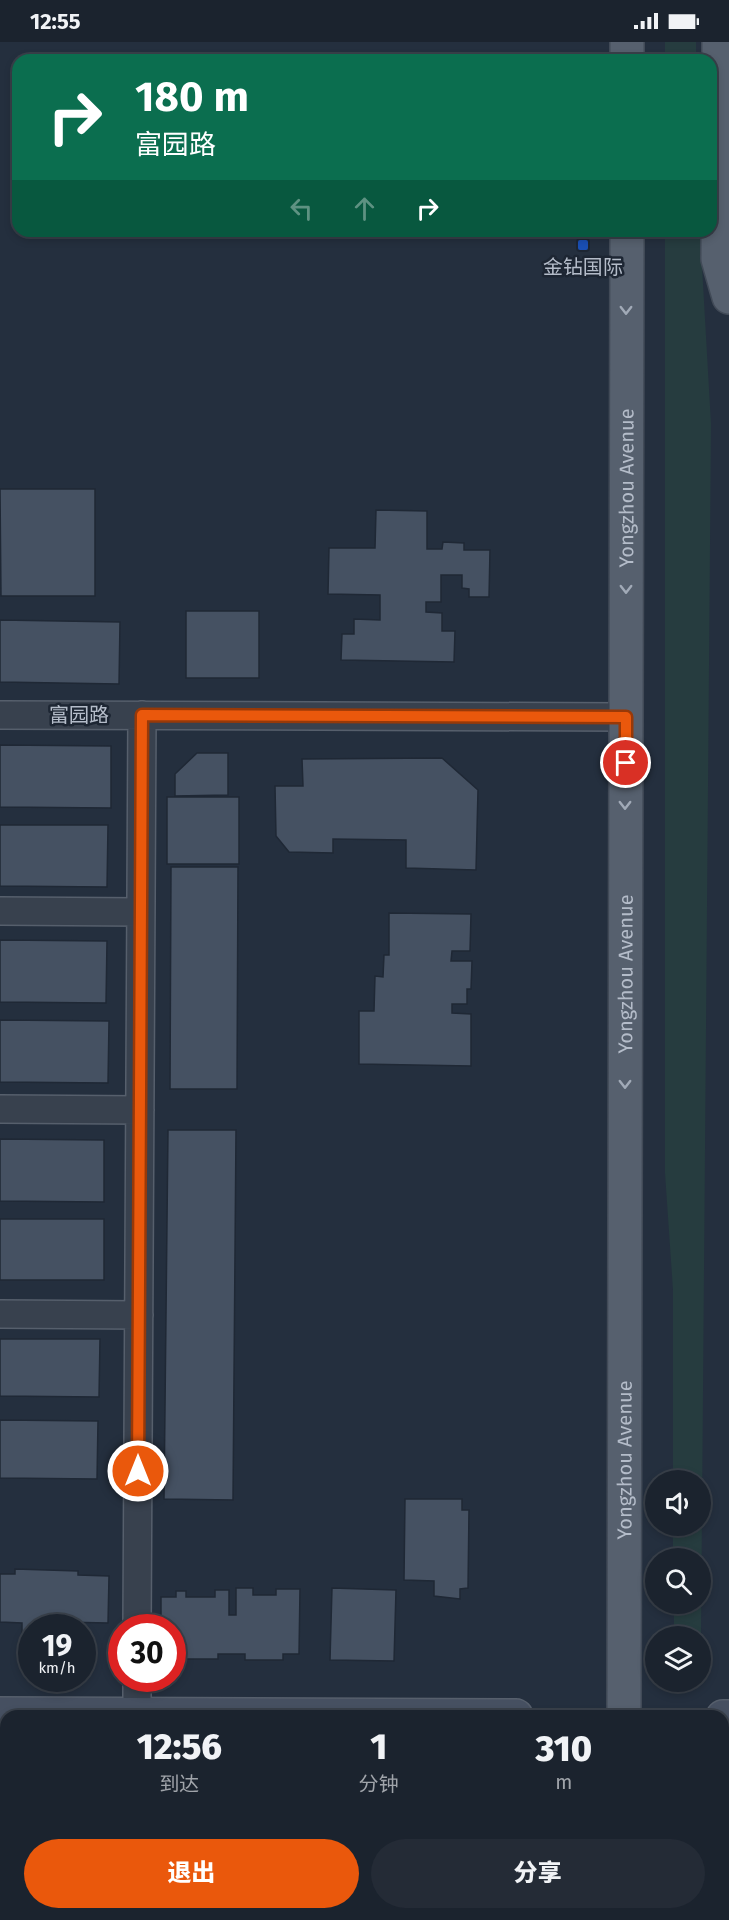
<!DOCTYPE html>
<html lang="zh">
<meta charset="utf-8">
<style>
:root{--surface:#1b232e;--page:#242b36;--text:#f1f3f6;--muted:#a0a4aa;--line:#39404a;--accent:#ea580c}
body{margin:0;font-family:"Fira Sans","Noto Sans SC",sans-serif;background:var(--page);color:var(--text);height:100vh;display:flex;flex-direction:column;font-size:22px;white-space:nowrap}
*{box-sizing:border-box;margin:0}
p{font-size:20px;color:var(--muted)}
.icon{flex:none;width:33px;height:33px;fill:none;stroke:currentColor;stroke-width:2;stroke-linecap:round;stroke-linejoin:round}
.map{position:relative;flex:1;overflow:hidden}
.sheet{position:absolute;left:0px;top:1668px;width:729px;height:210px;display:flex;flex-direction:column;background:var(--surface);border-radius:18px 18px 0 0;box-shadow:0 3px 9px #0003,0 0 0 2px var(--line)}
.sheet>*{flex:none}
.guide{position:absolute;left:12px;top:12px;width:705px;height:183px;border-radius:18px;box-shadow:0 3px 9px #0003,0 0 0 2px var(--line);background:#0b6e4f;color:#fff;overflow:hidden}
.tools{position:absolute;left:645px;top:1428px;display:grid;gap:12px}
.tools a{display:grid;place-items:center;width:66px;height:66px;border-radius:50%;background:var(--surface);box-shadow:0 3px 9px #0003,0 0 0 2px var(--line);font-size:30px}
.speed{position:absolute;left:18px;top:1572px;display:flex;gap:12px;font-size:30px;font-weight:700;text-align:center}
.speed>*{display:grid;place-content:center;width:78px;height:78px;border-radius:50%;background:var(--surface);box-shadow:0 3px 9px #0003,0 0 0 2px var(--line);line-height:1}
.speed small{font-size:15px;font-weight:400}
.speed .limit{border:9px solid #d22;background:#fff;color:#111}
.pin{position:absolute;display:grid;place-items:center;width:51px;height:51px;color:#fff;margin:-26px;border:3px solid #fff;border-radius:50%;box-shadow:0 2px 6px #0007}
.me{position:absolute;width:66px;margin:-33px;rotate:0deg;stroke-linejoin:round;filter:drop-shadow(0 0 4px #0008)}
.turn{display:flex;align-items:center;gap:21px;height:126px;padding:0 24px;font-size:27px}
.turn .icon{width:78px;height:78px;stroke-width:2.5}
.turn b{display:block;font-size:42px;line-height:51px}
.lanes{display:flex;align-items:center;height:57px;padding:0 24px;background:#0003;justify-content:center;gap:30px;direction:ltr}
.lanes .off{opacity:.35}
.eta{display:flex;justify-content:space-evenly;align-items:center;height:102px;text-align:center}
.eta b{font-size:36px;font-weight:800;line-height:42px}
.action{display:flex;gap:12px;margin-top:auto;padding:12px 24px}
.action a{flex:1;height:69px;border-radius:36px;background:var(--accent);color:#fff;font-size:24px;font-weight:800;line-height:69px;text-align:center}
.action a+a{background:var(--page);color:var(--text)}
.status{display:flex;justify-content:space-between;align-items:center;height:42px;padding:0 30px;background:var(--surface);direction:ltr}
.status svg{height:16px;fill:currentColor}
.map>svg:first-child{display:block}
</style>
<div class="status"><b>12:55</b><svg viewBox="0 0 49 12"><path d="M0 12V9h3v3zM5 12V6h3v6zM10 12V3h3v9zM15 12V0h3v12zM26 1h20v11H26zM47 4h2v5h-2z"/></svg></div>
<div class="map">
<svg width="729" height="1878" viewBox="0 0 729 1878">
<rect width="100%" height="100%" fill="#242f3e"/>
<path fill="#263c3f" d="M665 0H696V18H665Z
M665 189H700L711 382 701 1592H674V1562H700V1516H673V1484H700V1438H673V1248L665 1131Z"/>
<path fill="#455162" stroke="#1f2835" stroke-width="1.5" d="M0 447H95V554H1Z
M376 468 427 469V507H442L443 500 464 501V508H490L489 555H469V547L462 546V533H441V560H426V570L442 571V589H455L454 620 341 618 342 592H354V577L380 578V553L328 552 329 506H375Z
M186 569H259V636H186Z
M0 578 120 580 119 642 0 640Z
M0 703 111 704V766L0 765Z
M197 711H228V753L175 754V732Z
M442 716 478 748 476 828 406 826V798L333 797V811L289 810 276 794 275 744H303L302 717Z
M167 755H239V822H167Z
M0 783H108L107 845 0 844Z
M171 825H238L237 1047H170Z
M389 871 471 872 470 909H452L451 919H472L471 947H467V962H452V971L471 972V1024L359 1022V969H374L375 934 383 935 384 913H389Z
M0 898 107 899 106 961 0 960Z
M0 978 109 979 108 1041 0 1040Z
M168 1088H236L233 1458 164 1457Z
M0 1097 104 1098V1160L0 1159Z
M0 1177H104V1238H0Z
M0 1297H100L99 1355 0 1354Z
M0 1378 98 1379 97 1437 0 1436Z
M405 1457H462V1468H469L468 1546 460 1547V1557L434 1554V1539L404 1538Z
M15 1527 78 1529V1533L109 1534 108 1581 62 1580V1586H32V1601H22V1581L0 1580V1532H15Z
M236 1546H253V1553H276V1547H300L299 1612H283V1618H245V1612H218V1617H181V1611H172V1586H161V1555H176V1549H186V1555H215V1548H229V1573H236Z
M332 1546 396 1548 394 1619 330 1618Z
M5 1829 6 1872H101V1876H90V1878H0V1832H5Z"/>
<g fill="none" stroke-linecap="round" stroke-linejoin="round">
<defs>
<path id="street" d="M0 673 626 675
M0 869 140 870
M0 1067 140 1068
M0 1272 139 1273
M137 1586 142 673
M137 1673V1636
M133 1878V1872"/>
<path id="secondary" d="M0 1672 516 1674
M723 1675H729
M0 1728H6
M723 1735H729"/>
<g id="primary">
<path d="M719 0 718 217 729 255"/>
<path d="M627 18V0"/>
<path id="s1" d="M624 1674 627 189"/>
<path d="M623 1878V1872"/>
</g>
</defs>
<use href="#street" stroke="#565f6c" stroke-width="30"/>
<use href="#secondary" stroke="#565f6c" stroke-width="36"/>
<use href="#primary" stroke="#414a57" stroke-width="36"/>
<use href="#street" stroke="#38414e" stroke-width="27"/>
<use href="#secondary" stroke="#465061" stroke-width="33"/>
<use href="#primary" stroke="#56606e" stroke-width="33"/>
</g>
<defs><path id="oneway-chevron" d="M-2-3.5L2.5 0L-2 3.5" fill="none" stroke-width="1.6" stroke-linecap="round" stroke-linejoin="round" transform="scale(1.5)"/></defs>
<g stroke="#a1aab7">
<use href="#oneway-chevron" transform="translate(626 268) rotate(90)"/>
<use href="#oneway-chevron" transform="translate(626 547) rotate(90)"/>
<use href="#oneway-chevron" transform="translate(625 763) rotate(90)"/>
<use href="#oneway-chevron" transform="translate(625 1042) rotate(90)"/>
</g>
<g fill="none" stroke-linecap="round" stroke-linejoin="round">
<defs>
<path id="route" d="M138 1429 142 673 626 675V721"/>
</defs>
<use href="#route" stroke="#983908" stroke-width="15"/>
<use href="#route" stroke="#ea580c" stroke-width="10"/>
</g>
<rect fill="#1a4fb4" stroke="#1d2633" stroke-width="2" x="577" y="197" width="12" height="12" rx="3"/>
<g text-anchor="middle" stroke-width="5" stroke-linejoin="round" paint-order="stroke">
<g font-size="20" fill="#b4bcc9" stroke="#1d2633">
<text x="583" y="232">金钻国际</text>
</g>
<g font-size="20" fill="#b4bcc9" stroke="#1d2633">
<text dy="7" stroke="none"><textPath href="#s1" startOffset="1228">Yongzhou Avenue</textPath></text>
<text x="79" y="680">富园路</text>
<text dy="7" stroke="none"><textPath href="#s1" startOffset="742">Yongzhou Avenue</textPath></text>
<text dy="7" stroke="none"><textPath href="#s1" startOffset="256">Yongzhou Avenue</textPath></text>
</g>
</g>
</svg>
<div class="tools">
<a><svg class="icon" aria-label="sound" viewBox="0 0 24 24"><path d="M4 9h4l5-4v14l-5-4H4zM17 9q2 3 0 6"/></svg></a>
<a><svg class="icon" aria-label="search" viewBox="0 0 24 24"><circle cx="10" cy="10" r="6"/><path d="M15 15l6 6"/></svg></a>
<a><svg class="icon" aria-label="layers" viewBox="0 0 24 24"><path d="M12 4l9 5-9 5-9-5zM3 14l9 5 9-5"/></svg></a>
</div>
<div class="speed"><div>19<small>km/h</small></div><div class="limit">30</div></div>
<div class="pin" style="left:626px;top:721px;background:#d93025"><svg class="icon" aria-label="arrive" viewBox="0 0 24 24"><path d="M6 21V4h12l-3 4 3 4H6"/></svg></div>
<svg class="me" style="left:138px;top:1429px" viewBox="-20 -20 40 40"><circle r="17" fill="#ea580c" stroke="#fff" stroke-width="3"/><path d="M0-11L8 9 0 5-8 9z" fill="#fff"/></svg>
<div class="guide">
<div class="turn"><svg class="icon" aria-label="right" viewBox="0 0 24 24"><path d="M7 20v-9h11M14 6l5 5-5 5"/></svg><div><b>180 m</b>富园路</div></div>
<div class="lanes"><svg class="icon off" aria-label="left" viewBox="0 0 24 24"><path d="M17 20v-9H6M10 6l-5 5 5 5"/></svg><svg class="icon off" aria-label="ahead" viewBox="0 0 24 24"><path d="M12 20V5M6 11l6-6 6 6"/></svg><svg class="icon" aria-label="right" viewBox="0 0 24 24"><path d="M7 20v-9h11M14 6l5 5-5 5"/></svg></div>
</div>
<section class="sheet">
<div class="eta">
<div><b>12:56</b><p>到达</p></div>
<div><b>1</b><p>分钟</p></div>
<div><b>310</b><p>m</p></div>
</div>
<div class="action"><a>退出</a><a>分享</a></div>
</section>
</div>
